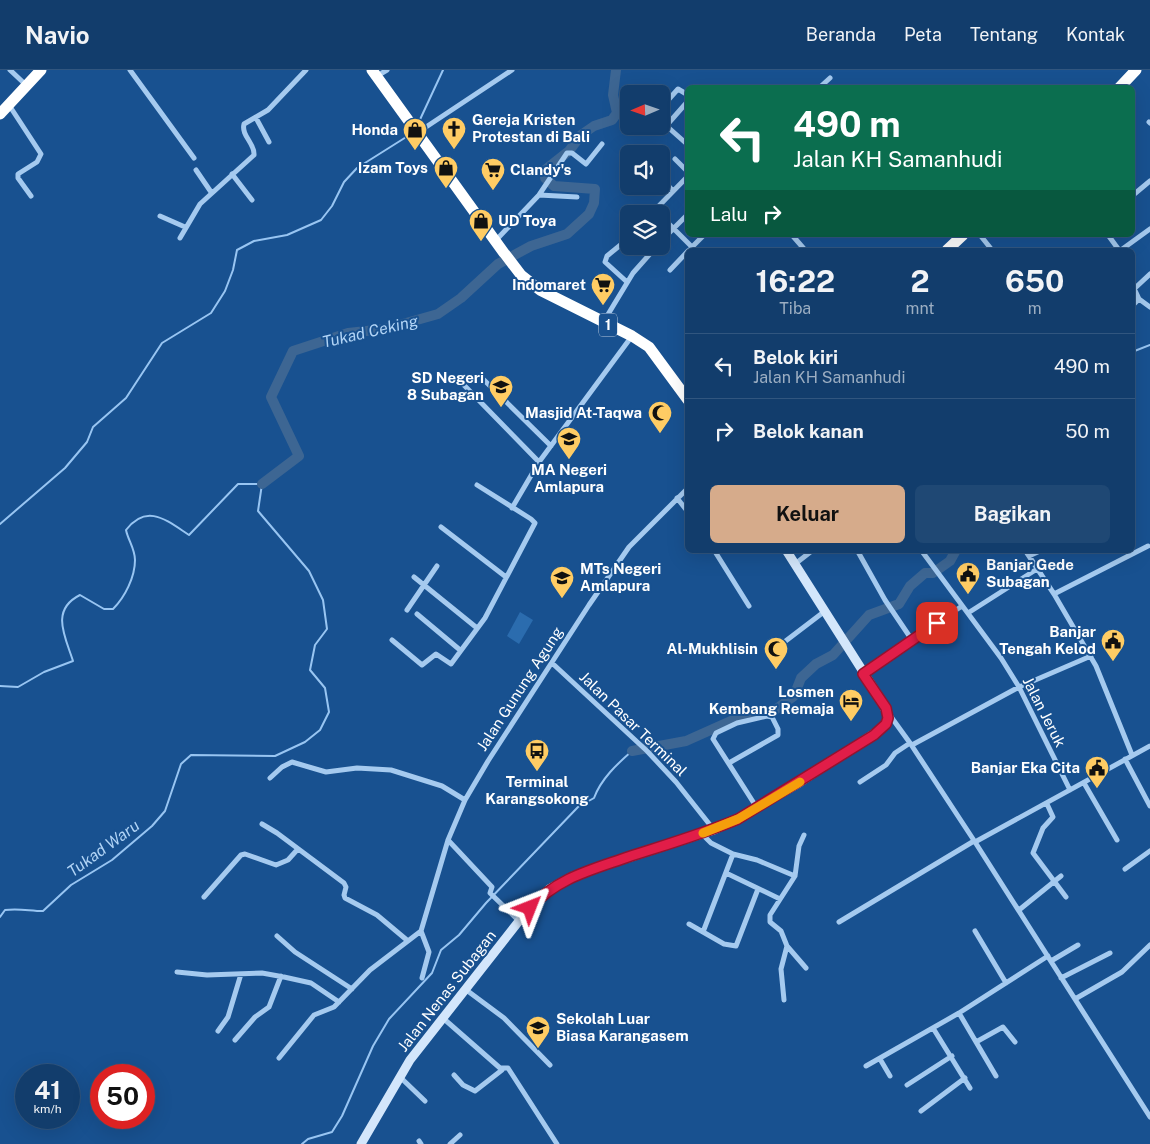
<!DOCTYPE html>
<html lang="id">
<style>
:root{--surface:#123d6c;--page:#1f4874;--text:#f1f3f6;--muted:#9caec2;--line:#31567f;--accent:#d6ab8b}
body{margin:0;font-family:"Public Sans",sans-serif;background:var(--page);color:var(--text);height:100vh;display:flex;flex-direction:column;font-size:19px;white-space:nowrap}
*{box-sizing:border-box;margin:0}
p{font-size:16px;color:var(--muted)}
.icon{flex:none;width:28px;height:28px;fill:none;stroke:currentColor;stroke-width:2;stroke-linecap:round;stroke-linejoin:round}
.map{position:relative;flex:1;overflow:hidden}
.sheet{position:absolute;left:685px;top:178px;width:450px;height:305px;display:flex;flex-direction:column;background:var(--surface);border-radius:8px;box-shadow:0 5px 20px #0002,0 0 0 1px var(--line)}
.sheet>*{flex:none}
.banner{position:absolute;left:685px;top:15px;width:450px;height:152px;border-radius:8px;box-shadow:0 5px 20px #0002,0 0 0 1px var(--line);background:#0b6e4f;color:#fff;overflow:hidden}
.needle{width:32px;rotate:268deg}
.fabs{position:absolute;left:620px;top:15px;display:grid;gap:10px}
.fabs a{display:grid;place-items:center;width:50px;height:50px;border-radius:8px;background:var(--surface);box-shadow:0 5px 20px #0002,0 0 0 1px var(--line);font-size:25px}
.speed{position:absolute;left:15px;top:994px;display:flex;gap:10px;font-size:25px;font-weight:700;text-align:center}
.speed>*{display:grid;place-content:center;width:65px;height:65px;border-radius:50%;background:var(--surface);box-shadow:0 5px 20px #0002,0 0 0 1px var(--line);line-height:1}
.speed small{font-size:12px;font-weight:400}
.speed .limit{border:8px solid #d22;background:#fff;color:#111}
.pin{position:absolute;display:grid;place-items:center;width:42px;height:42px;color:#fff;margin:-21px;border-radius:10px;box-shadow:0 2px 8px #0006}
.me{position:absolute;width:55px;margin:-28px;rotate:45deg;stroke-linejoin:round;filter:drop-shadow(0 0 4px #0008)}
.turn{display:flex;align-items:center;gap:18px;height:105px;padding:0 25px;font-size:22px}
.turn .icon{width:65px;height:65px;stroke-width:2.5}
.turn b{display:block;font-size:35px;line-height:42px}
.then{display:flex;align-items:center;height:48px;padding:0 25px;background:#0003;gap:10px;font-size:19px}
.eta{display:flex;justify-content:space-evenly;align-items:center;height:85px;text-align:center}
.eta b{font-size:30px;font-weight:700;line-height:35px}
.button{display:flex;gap:10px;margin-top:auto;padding:10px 25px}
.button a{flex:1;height:58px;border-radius:8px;background:var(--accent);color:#111;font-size:20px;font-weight:700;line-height:58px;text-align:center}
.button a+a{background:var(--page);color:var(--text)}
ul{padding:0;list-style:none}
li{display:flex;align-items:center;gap:15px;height:65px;padding:0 25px;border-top:1px solid var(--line)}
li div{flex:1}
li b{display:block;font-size:19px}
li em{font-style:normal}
header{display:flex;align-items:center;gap:30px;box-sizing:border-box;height:70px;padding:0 25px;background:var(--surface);border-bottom:1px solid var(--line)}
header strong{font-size:24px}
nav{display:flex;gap:28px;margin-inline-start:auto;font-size:18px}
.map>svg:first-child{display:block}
</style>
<header>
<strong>Navio</strong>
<nav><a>Beranda</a><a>Peta</a><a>Tentang</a><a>Kontak</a></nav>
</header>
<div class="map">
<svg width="1150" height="1074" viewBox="0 0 1150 1074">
<rect width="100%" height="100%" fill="#185190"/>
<path fill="#2b6cae" d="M520 542 533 550 519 574 507 566Z"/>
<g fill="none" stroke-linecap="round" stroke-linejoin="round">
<path stroke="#98c5f2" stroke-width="2" d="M417 56 443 0
M1132 282 1150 275
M0 454 65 398 87 372 93 357 126 328 162 273 211 243 225 221 233 200 237 180 254 171 287 165 321 150 332 136 344 112 357 98 411 64
M0 616 18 617 44 602 73 591C65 566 50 540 80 525L104 539H113C125 527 135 507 135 490 135 479 128 470 126 460 147 433 166 450 189 465L238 414H262L258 441 309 501 323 530 327 559 315 575 310 600 325 618 329 642 320 660 305 672 275 686 191 685 181 694 165 741 152 756 112 790 71 815 43 841C30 841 19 838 5 840L0 847
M302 1074 308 1069 332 1062 342 1046 373 976 389 949 432 903 441 880 459 865 486 833 578 737 594 728C601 709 617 694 632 681"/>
<path stroke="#3d6693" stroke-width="10" d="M262 414 299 386 271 327 293 281 348 263 385 259 438 244 461 228 498 194 531 176 567 164 589 144 594 133 595 119 554 116 545 108V100L569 81 581 65 594 56 612 50 617 43 613 25 616 0
M632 681 686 671 733 650 775 640 794 626 801 608 816 594 833 585 869 545 899 534 910 516 925 503H933L950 491 956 480"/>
<path stroke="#a5caef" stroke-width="5" d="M10 0 26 15
M130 0 194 88
M382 3 387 0
M819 18 830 8
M9 35 41 84 37 92 18 104V108L31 126
M661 38 678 19 688 25
M256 48 269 72
M661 51 688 75
M1149 52 1150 53
M666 56 688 31
M423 59 512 0
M675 89 688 102
M196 100 211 122
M232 104 252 130
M661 108 673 121
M539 125 577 127
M1132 126 1150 111
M651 144 688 106
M160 146 185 157
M661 146 692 177
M792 165 805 180
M980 165 992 180
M1108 165 1119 180
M499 167 539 125 567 83H572L586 94 602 74
M180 168 200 134 254 85C255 73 241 66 244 54L268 40 306 0
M661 171 688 144
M691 178 704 165
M1121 180 1150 159
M670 200 688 181
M627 212 605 192 607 186 629 168
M1132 214 1139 229 1150 237
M1134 219 1150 204
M1132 236 1139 229
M604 251 633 203 657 176
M459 310 539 392
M484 310 551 376
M677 428 688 442
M512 438 539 392 632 266
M441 457 506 507
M714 480 749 536
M857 480 885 530 912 570
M921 480 1001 588 1019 617 1070 720
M1025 480 1054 524 1096 596 1132 685
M1029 486 1042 480
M795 494 813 480
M414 507 477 558
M1054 524 1148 476
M407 540 437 496
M968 543 1037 499
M417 544 460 580
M392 570 422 595 436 584 451 594 485 548 535 453 531 449 477 415
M769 572 778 574 783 573 825 541
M552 593 647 681 676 712 714 760
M863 603 962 536
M889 644 910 673 975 772 1150 676
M912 675 1019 617 1091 586
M1125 689 1150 736
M729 693 778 665V659L772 647 767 646 737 653 716 663 713 669 757 738
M270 708 282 697 292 692 326 702 357 698 391 700 442 716 465 730
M860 712 886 695 895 683 910 673
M1084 713 1117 770
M1047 734 1053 747 1043 758 1033 783 1066 827
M262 754 277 763 344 813 346 817 344 825 345 828 377 845 408 871
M448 770 492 817 490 823 519 851
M975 772 1150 1047
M733 784 757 790 795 806
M1125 799 1150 781
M726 803 780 829
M204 827 241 785 245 784 276 795 288 790 297 780
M1019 840 1061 806
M839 852 974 771
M689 854 703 862 733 784 711 773 702 764
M421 861 448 770 465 730 488 691 589 535 629 477 688 418
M421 861 429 882 422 908
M975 861 1006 913
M703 862 724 874 736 876 758 819
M277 866 295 882 352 919
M787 876 806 898
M1051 891 1078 875
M177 902 207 905 262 903 284 907 311 913 339 932
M1061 908 1110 883
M465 919 504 948 550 995
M1075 929 1122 902 1150 875
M784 930 781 899 787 876 781 861 770 852V845L795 806 799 776 804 765
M959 943 996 1006
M444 949 500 998H508L557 1074
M933 958 970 1018
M218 961 228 947 241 904
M235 970 255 947 269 937 281 906
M976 972 1003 957 1015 972
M279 988 314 945 334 937 370 900 421 861
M880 989 890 1006
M866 996 959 943 1048 886
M454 1005 463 1015 475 1021 502 1000
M400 1007 425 1031
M907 1015 952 986
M921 1041 965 1008
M419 1071 421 1074
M450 1074 460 1065"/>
<path stroke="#d3e6fb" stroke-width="9" d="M361 1074 410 990 519 851 549 819 573 806 714 760 738 749 799 713 884 657 888 648 883 633 786 480"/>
<path stroke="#fff" stroke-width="11" d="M372 0 504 183
M1119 18 1136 0
M0 44 41 0
M947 180 963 165
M505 184 521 205 540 220 632 266 649 277 688 330"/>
</g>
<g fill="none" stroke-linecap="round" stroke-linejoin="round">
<defs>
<path id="route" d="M530 838C557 808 591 800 628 787 665 775 703 764 738 749L874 665 886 654 888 648 886 638 863 604 937 553"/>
</defs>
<use href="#route" stroke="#92132f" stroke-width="12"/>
<use href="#route" stroke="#e11d48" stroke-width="9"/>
<path stroke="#f59e0b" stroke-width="9" d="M703 763 738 749 800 712"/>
</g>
<defs>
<symbol id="church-pin" viewBox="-11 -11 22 30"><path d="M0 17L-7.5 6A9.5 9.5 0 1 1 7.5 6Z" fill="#ffcc64" stroke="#185190"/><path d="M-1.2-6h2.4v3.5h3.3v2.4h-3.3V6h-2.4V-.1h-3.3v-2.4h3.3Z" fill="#111"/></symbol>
<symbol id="shop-pin" viewBox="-11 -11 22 30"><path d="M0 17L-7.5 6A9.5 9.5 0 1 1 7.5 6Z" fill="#ffcc64" stroke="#185190"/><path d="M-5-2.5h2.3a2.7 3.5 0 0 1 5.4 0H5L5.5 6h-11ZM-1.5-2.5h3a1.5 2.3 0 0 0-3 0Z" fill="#111"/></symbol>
<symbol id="supermarket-pin" viewBox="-11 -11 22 30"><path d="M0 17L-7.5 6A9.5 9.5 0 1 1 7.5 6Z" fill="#ffcc64" stroke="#185190"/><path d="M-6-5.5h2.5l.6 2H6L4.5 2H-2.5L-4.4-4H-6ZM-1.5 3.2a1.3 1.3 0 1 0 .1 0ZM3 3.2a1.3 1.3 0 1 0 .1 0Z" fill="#111"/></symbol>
<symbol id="school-pin" viewBox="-11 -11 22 30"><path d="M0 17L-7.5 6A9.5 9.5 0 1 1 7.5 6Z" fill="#ffcc64" stroke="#185190"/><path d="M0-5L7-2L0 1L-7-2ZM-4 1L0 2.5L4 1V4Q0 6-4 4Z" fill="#111"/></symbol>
<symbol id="mosque-pin" viewBox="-11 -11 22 30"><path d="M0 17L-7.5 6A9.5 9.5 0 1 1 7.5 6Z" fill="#ffcc64" stroke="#185190"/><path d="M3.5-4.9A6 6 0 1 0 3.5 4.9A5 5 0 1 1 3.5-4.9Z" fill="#111"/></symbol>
<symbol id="civic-pin" viewBox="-11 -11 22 30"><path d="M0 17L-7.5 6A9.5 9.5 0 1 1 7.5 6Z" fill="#ffcc64" stroke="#185190"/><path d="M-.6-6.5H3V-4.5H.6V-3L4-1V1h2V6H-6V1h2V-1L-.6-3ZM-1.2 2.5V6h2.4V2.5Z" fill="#111"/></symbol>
<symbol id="hotel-pin" viewBox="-11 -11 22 30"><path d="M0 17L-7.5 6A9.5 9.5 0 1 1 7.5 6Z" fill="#ffcc64" stroke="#185190"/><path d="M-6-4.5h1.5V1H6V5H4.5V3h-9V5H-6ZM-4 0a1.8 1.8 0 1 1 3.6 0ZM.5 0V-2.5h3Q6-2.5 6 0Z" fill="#111"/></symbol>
<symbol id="bus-pin" viewBox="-11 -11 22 30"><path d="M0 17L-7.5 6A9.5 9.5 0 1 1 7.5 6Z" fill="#ffcc64" stroke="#185190"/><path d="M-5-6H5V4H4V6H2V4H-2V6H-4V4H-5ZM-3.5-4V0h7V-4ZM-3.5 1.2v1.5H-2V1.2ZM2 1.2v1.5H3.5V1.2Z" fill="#111"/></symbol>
</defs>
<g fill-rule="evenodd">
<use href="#church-pin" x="440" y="45" width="28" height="38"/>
<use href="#shop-pin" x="401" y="46" width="28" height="38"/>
<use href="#shop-pin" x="432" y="84" width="28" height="38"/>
<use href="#supermarket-pin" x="479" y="86" width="28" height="38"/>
<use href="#shop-pin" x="467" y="137" width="28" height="38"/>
<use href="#supermarket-pin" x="589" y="201" width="28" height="38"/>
<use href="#school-pin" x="487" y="303" width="28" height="38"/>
<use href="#mosque-pin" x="646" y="329" width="28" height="38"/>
<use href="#school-pin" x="555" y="355" width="28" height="38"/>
<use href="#civic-pin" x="954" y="490" width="28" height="38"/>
<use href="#school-pin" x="548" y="494" width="28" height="38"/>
<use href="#civic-pin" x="1099" y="557" width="28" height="38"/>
<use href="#mosque-pin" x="762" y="565" width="28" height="38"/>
<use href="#hotel-pin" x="837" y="617" width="28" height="38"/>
<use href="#bus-pin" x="523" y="667" width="28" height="38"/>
<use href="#civic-pin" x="1083" y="684" width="28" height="38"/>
<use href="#school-pin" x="524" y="944" width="28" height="38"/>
</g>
<g text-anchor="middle" stroke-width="4" stroke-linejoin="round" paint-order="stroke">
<rect fill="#185190" stroke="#bacbde" stroke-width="1" x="599" y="243.5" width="18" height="23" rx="4"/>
<g font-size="14" font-weight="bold" fill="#fff">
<text x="608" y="260">1</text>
</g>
<g font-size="15" font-weight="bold" fill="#fff" stroke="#185190" text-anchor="end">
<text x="472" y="55" text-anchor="start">Gereja Kristen<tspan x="472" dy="17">Protestan di Bali</tspan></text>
<text x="398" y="65">Honda</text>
<text x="428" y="103">Izam Toys</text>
<text x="510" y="105" text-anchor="start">Clandy's</text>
<text x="498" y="156" text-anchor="start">UD Toya</text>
<text x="586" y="220">Indomaret</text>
<text x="484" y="313">SD Negeri<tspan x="484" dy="17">8 Subagan</tspan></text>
<text x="642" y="348">Masjid At-Taqwa</text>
<text x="569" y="405" text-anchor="middle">MA Negeri<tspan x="569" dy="17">Amlapura</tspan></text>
<text x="986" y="500" text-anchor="start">Banjar Gede<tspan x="986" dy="17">Subagan</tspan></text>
<text x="580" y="504" text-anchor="start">MTs Negeri<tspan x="580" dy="17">Amlapura</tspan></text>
<text x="1096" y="567">Banjar<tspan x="1096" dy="17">Tengah Kelod</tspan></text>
<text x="758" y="584">Al-Mukhlisin</text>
<text x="834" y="627">Losmen<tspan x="834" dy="17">Kembang Remaja</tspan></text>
<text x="1080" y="703">Banjar Eka Cita</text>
<text x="537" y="717" text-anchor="middle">Terminal<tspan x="537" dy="17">Karangsokong</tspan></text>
<text x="556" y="954" text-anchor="start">Sekolah Luar<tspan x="556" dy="17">Biasa Karangasem</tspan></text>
</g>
<g font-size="15" fill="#fff" stroke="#185190">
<text transform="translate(520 619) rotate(-57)" y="5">Jalan Gunung Agung</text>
<text transform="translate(1044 642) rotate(63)" y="5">Jalan Jeruk</text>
<text transform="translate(633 654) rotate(44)" y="5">Jalan Pasar Terminal</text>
<text transform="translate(447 921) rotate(-52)" y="5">Jalan Nenas Subagan</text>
</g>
<g font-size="16" font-style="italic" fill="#b1d4f6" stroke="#185190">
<text transform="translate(370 261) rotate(-13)" y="6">Tukad Ceking</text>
<text transform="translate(103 778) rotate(-36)" y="6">Tukad Waru</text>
</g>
</g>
</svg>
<div class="fabs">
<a><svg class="needle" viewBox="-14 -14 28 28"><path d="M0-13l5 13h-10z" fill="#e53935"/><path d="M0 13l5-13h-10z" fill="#9caec2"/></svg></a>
<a><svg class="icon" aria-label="sound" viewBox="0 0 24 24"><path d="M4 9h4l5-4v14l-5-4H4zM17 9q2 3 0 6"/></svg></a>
<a><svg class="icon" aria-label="layers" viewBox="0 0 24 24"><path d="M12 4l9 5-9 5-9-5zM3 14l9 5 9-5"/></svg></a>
</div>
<div class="speed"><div>41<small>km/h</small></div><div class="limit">50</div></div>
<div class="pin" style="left:937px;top:553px;background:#d93025"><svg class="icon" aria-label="arrive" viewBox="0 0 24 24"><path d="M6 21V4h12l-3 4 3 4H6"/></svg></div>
<svg class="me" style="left:530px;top:838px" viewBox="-20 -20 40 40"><path d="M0-17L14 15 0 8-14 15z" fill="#e11d48" stroke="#fff" stroke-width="4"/></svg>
<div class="banner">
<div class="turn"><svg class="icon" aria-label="left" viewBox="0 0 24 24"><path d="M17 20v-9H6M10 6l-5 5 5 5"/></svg><div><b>490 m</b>Jalan KH Samanhudi</div></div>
<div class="then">Lalu<svg class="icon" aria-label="right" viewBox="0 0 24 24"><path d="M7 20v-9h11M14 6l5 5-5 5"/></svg></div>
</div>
<section class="sheet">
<div class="eta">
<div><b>16:22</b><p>Tiba</p></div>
<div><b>2</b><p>mnt</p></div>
<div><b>650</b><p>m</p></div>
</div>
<ul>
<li><svg class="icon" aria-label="left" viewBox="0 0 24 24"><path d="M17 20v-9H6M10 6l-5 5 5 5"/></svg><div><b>Belok kiri</b><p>Jalan KH Samanhudi</p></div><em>490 m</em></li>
<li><svg class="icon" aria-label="right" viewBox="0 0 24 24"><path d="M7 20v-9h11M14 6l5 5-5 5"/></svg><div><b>Belok kanan</b></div><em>50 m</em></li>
</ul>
<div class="button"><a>Keluar</a><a>Bagikan</a></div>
</section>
</div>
